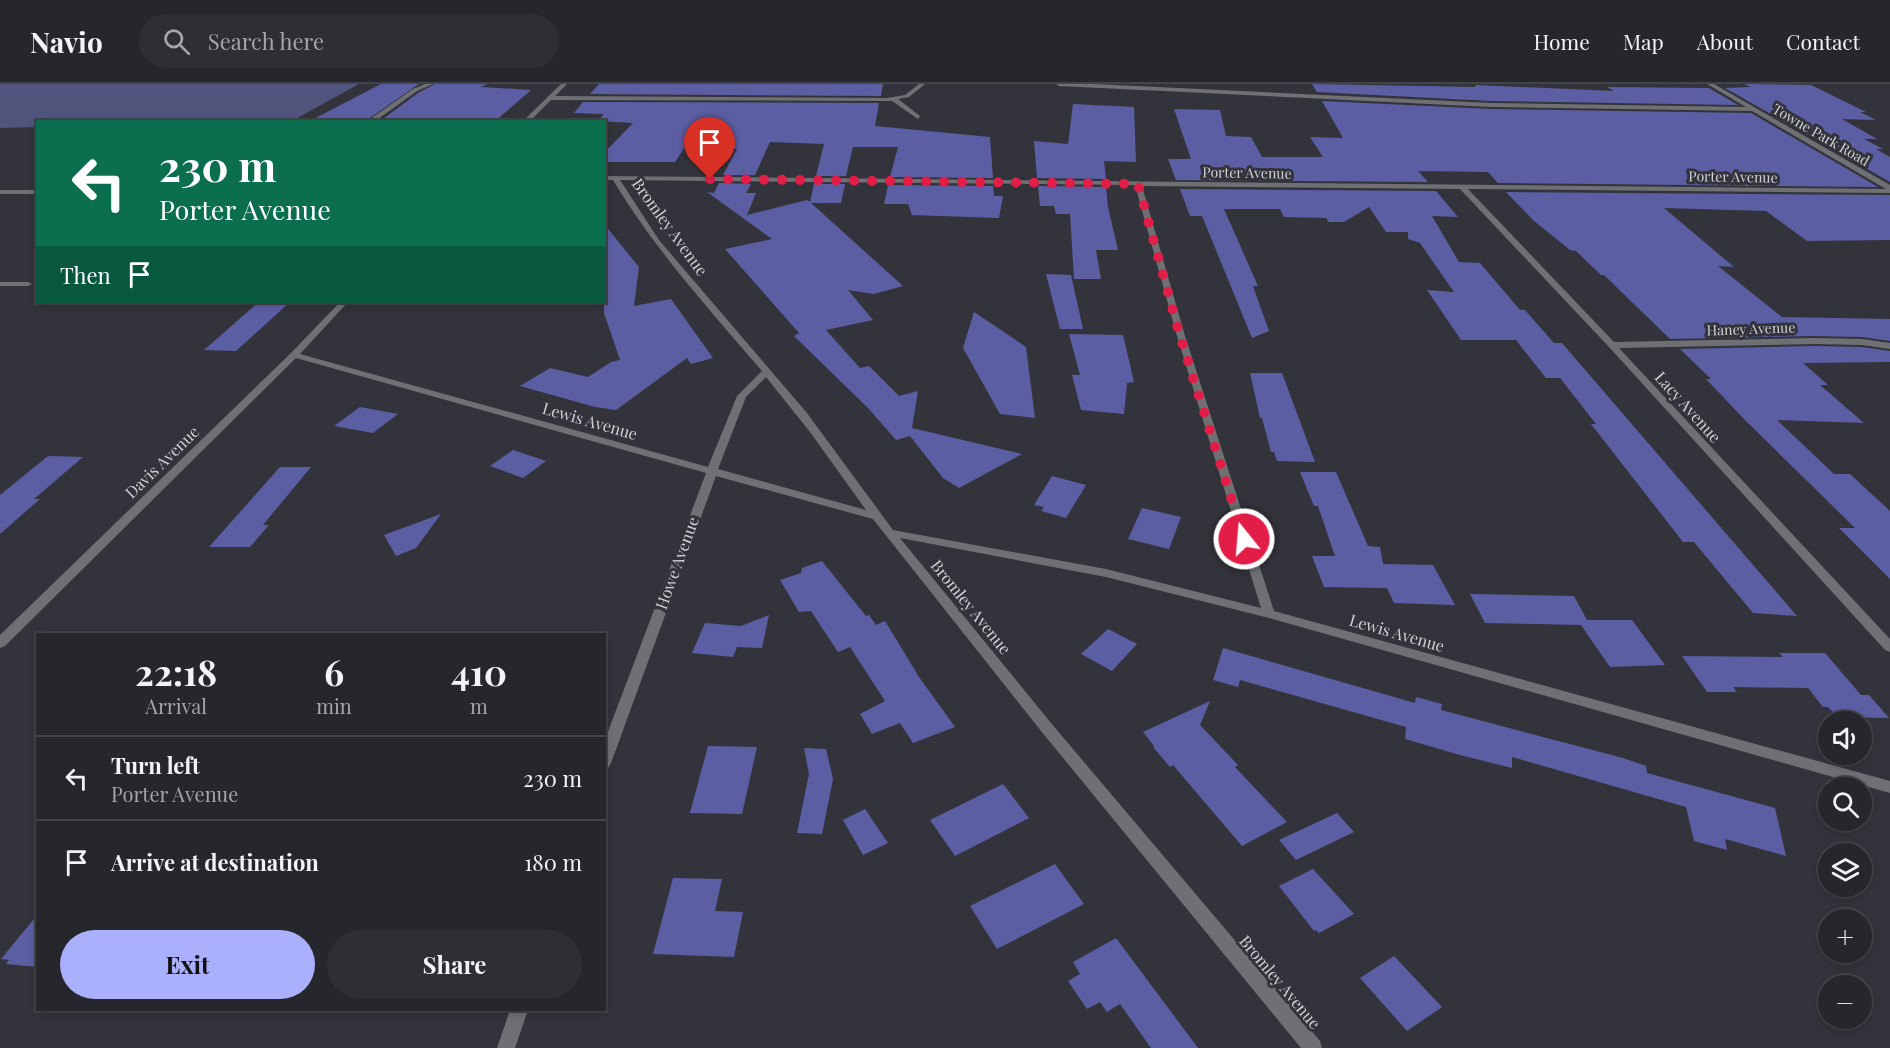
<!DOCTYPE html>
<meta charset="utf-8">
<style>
:root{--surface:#26272c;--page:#2e2f34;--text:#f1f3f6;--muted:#a4a5a9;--line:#424448;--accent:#aab0fb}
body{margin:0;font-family:"Playfair Display",serif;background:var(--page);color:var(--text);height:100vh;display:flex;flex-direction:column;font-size:22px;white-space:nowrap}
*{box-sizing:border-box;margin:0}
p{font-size:20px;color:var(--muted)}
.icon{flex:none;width:33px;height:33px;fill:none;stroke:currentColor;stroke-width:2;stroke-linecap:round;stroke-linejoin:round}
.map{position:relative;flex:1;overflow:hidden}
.side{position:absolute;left:36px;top:549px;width:570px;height:378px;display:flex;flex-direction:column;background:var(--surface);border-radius:0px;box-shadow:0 3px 9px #0003,0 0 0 2px var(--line)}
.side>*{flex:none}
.banner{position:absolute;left:36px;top:36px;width:570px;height:183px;border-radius:0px;box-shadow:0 3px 9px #0003,0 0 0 2px var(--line);background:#0b6e4f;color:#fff;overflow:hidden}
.tools{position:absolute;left:1818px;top:627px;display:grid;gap:12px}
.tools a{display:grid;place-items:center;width:54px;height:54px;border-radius:50%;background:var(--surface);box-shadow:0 3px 9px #0003,0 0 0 2px var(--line);font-size:30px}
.pin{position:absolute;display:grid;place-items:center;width:51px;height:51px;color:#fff;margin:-62px -26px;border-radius:50% 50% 50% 0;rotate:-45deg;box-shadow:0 0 6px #0007}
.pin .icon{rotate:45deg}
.me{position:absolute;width:66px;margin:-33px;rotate:343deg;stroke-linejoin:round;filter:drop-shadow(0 0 4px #0008)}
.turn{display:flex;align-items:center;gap:21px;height:126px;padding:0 24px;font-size:27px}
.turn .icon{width:78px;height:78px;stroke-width:2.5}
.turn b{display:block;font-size:42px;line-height:51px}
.then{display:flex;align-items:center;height:57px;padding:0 24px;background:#0003;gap:12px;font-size:22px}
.eta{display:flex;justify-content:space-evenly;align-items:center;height:102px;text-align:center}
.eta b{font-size:36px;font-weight:700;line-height:42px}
.cta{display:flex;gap:12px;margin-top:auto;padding:12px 24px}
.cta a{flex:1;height:69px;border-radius:36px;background:var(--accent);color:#111;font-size:24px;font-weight:700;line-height:69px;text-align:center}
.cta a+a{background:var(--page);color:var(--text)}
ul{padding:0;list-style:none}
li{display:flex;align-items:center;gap:18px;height:84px;padding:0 24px;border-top:2px solid var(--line)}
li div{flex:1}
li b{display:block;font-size:22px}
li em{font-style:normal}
header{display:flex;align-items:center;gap:36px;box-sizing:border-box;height:84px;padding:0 30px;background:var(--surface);border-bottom:2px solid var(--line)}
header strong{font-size:28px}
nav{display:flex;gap:33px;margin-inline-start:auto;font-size:21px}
.search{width:420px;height:54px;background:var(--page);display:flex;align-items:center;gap:15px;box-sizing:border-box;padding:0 21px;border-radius:33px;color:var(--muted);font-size:22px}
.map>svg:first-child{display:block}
</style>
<header>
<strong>Navio</strong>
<div class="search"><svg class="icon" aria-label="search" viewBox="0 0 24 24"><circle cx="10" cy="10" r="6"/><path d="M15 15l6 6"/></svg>Search here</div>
<nav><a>Home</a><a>Map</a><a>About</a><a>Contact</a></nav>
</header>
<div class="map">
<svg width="1890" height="964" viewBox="0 0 1890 964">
<rect width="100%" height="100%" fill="#33343b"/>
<path fill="#51547d" d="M0 0H359L292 37 38 38 37 43 0 44Z"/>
<path fill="#5c5ea4" d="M381 0H419L364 38H308Z
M435 0H487L481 3 531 6 494 38H379L418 9Z
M599 0H883L881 12 590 10Z
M1312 0 1476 3 1475 1 1614 7 1607 3 1709 4 1738 21 1491 17 1317 8Z
M1744 0 1811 1 1866 28H1860L1876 36 1842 35 1877 55H1864L1883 65H1876L1890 73V98L1725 4 1751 3Z
M1322 17 1491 25 1751 29 1878 103 1498 99 1488 88 1418 87 1428 98 1176 96 1168 75H1191L1174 25 1220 26 1226 52 1251 53 1262 73H1323L1310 53 1343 54Z
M583 18 879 19 875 42 990 53 993 94 890 93 898 63H853L846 92H816L824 60 770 58 755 91H723L737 65 685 63 675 78H604V69L633 39 598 37 604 30 574 29Z
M1073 20 1134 23 1136 78 1104 77 1106 95 1037 94 1034 57 1068 60Z
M719 99 751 100 746 109H756L747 131 807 116 810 118 814 100H845L841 119H811L903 202 874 210 848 206 873 236 826 246 860 284 869 282 899 312 918 307 912 344 1022 370 959 404 943 394 910 352 896 356 869 325 794 252 799 249 725 165 772 155 707 108 714 109Z
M888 101 993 102 994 112H1003L999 134 912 131 908 120H884Z
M1038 102 1106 103 1108 123 1118 166H1096L1101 195H1074L1070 130H1056L1054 122H1040Z
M1180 105 1436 107 1458 133 1432 132 1459 178 1480 179 1520 226H1525L1554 259H1562L1797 532 1753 529 1694 458H1683L1591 340H1596L1560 294H1546L1516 256H1461L1427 206 1454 208 1420 159 1408 155V148H1386L1369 123 1344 138H1329L1326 134 1284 133 1280 125H1224L1258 202H1253L1269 247 1252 254 1202 132H1190Z
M1506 108 1890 111V156L1807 157 1766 127 1664 124 1734 183 1718 182 1782 233 1890 235V257L1862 253 1814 252 1670 255 1604 191H1601L1576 167 1570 166 1533 136Z
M604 140 639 183 634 222 671 215 713 274 691 280 687 274 616 326 595 323 520 302 550 284 588 293 611 278 620 276 604 229Z
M1046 190 1071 191 1083 245H1060Z
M259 218H290L236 267 204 266Z
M974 228 1026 263 1035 334 1000 330 963 264Z
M1069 250 1123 251 1134 298 1127 299 1124 330 1081 326 1072 291H1080Z
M1814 262 1862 263 1890 267V278L1803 279 1828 301H1820L1864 339 1777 336 1834 390H1850L1890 427V495L1839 444H1855L1743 334 1706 295H1711L1680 265Z
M1250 289H1282L1315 378 1277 377 1274 368H1271L1262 334H1260Z
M360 323 398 330 373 349 334 342Z
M513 366 546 377 523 394 490 382Z
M48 372 83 373 34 415H40L0 450V411Z
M280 383H311L263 441H269L250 463H209Z
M1300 388H1336L1368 462 1380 463 1383 480 1433 481 1455 521 1394 519 1387 504 1324 503 1312 472H1335L1318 422H1314Z
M1052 392 1086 401 1066 434 1041 427 1044 423 1034 421Z
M1142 424 1181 433 1169 465 1128 455Z
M441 430 416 464 396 472 384 451Z
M822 477 866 532 869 531 876 541 885 537 919 593 955 643 913 659 900 639 872 650 860 630 885 617 850 563 838 568 811 527 799 528 780 496 801 489 802 484Z
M1470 510 1574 512 1587 536H1632L1665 581 1610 583 1581 541 1485 539Z
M769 531 762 564 737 563 733 573 692 569 705 539 741 542Z
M1108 545 1137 560 1112 587 1081 570Z
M1223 564 1415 619 1416 613 1442 620 1441 626 1623 674 1646 682 1647 689 1775 724 1786 772 1725 755 1727 766 1694 757 1686 723 1512 673V684L1460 671 1405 655 1406 643 1240 596 1238 603 1213 596Z
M1779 569H1825L1861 611H1869L1889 634 1837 633 1828 623H1823L1808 604 1733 603 1737 608H1707L1682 572 1783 573Z
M1210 617 1200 641 1238 681 1235 683 1287 738 1242 762 1173 681 1170 683 1153 663 1154 662 1143 648Z
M708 662 757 663 742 730 690 729Z
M804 664 826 665 833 695 822 750 797 749 809 690Z
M1003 700 1029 734 955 772 930 736Z
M865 725 888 759 863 771 843 736Z
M1337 729 1354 748 1296 776 1279 756Z
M1055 780 1084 820 997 865 970 822Z
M1313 785 1354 830 1319 849 1316 846 1314 847 1279 802Z
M673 794 722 795 715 827 743 828 734 873 653 870Z
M38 830V883L6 880 9 876 1 875Z
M1116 854 1198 964H1151L1120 920 1107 928 1100 918 1087 925 1068 897 1080 890 1073 878Z
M1394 872 1442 923 1407 947 1360 894Z"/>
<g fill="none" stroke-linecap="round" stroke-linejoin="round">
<path fill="#6f7073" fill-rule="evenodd" d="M425 0H433L417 7 374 38H366L413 5Z
M561 0H567L555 12 887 14 905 11 919 0H925L909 13 898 15 920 32 918 35 892 17 551 16 529 38H522Z
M1056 0H1094L1491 19 1746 23 1707 0H1714L1890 101V109L1468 105 1614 258 1814 254 1862 255 1890 259V265L1862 261 1814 260 1619 264 1890 555V568L1885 566 1609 263 1460 105 1142 102 1185 252 1274 527 1890 697V709L1269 534 1106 493 900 454 1051 639 1320 957 1322 964H1301L1041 647 873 435 716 392 611 679 609 683 604 685V658L706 389 296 274 5 562 0 564V551L291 269 340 218H348L300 270 708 383 737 312 762 287C709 225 655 166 613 96H604V92L1886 105 1752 27 1491 23 1059 2ZM620 96 1135 101 1177 252 1261 524 1106 485 893 446 807 329 659 156ZM766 293 810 348 866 426 718 385 746 313Z
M0 106H38V110H0Z
M0 198H28L32 200 28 202H0Z
M510 926H528L515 964H497Z"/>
</g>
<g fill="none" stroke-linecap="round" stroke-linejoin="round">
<path stroke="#e11d48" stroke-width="10" stroke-dasharray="0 18" d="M710 95 1138 100 1180 252 1244 455"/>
</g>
<g text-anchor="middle" stroke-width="6" stroke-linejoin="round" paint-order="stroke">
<g font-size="14" fill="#d1d2d6" stroke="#33343b">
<text transform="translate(1821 51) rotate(30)" y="5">Towne Park Road</text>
<text transform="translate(1247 89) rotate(1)" y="5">Porter Avenue</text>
<text transform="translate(1733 93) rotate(1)" y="5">Porter Avenue</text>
<text transform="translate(1751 245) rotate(-2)" y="5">Haney Avenue</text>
</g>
<g font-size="16" fill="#d1d2d6" stroke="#33343b">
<text transform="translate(670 143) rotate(54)" y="6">Bromley Avenue</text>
<text transform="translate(1688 323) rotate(48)" y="6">Lacy Avenue</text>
<text transform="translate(590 337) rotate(16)" y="6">Lewis Avenue</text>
<text transform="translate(162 378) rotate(-44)" y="6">Davis Avenue</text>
<text transform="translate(677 479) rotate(-70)" y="6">Howe Avenue</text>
<text transform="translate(971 523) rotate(51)" y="6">Bromley Avenue</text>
<text transform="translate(1397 549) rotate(16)" y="6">Lewis Avenue</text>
<text transform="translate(1280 898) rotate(50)" y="6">Bromley Avenue</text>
</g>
</g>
</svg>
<div class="tools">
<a><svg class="icon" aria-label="sound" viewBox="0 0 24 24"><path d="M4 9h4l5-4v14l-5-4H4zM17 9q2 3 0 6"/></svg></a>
<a><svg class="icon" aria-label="search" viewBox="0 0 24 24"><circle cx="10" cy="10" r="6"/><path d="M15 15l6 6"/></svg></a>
<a><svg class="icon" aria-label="layers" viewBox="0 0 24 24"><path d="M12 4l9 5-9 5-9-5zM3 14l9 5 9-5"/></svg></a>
<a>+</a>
<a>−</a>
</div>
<div class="pin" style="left:710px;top:95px;background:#d93025"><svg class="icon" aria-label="arrive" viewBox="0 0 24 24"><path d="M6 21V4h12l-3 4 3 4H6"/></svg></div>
<svg class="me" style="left:1244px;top:455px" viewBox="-20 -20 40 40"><circle r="17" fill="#e11d48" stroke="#fff" stroke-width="3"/><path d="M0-11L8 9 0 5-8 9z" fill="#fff"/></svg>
<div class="banner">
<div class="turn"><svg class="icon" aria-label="left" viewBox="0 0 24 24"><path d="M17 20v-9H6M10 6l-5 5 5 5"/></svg><div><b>230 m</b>Porter Avenue</div></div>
<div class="then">Then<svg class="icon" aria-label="arrive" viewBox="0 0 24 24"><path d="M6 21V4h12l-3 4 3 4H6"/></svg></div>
</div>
<section class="side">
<div class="eta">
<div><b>22:18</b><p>Arrival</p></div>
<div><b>6</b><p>min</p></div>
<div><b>410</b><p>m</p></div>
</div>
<ul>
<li><svg class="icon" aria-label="left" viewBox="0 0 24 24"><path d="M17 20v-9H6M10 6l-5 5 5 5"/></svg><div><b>Turn left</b><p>Porter Avenue</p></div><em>230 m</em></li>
<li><svg class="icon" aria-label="arrive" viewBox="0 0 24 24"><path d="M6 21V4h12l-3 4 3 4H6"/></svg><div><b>Arrive at destination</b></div><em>180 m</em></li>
</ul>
<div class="cta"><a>Exit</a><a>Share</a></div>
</section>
</div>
